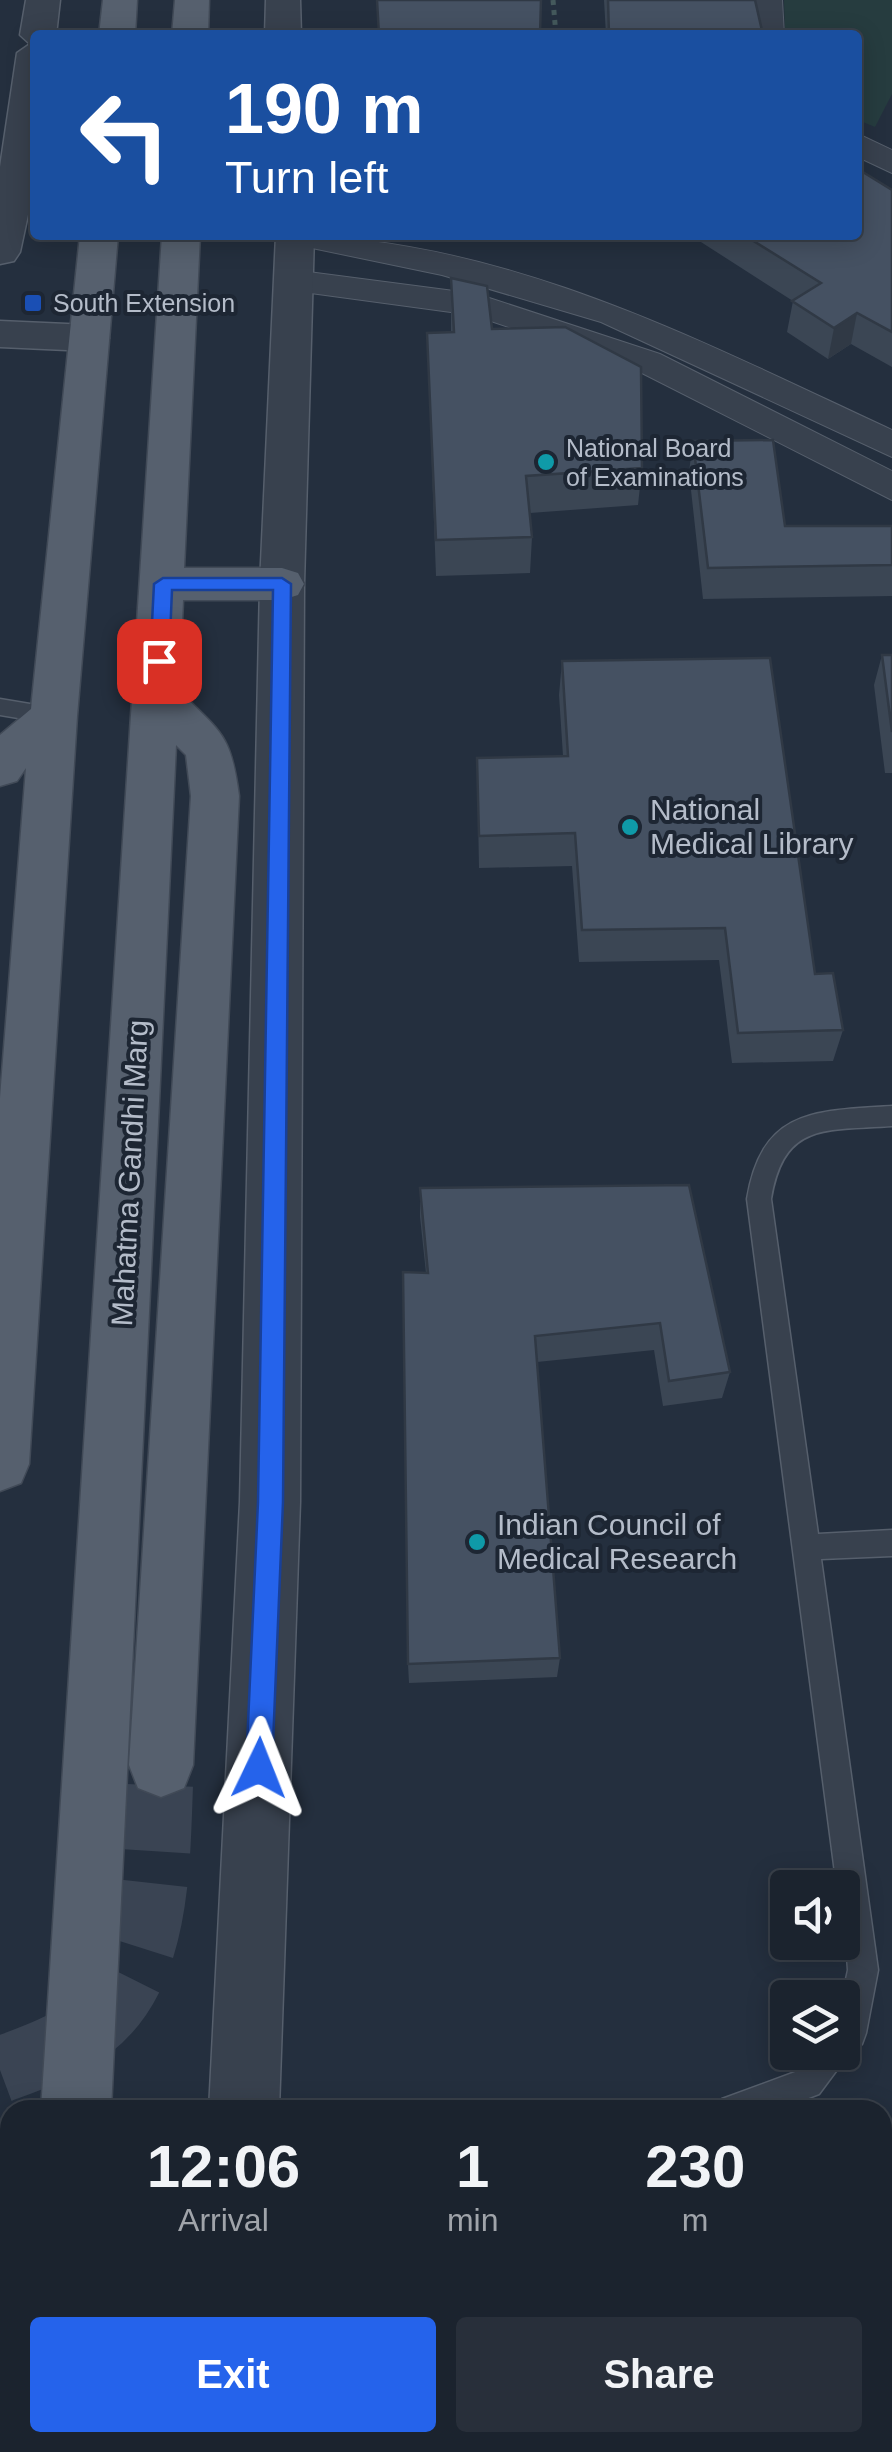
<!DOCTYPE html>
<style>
:root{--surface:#1b232e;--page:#282f3a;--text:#f1f3f6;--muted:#a0a4aa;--line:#39404a;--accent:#2563eb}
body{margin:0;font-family:Helvetica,sans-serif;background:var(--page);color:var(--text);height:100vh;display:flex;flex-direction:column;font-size:38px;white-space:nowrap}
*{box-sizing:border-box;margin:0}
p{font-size:32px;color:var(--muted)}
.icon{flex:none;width:55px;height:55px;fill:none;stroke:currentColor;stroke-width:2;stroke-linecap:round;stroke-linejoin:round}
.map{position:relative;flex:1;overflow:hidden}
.details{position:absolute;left:0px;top:2100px;width:892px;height:352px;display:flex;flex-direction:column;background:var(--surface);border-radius:30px 30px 0 0;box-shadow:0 5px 25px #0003,0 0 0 2px var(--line)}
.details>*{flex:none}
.banner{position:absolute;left:30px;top:30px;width:832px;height:210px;border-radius:10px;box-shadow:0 5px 25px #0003,0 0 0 2px var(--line);background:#1a4fa0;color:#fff;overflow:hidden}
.buttons{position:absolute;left:770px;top:1870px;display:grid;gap:20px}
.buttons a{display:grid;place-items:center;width:90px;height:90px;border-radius:10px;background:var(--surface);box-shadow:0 5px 25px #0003,0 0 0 2px var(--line);font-size:50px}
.pin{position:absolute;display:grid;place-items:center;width:85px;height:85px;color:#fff;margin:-42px;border-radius:20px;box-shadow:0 5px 15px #0006}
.me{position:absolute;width:110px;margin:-55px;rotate:2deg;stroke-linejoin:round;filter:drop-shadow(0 0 8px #0008)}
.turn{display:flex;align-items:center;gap:35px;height:210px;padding:0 30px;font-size:45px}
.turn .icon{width:130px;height:130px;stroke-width:2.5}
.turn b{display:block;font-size:70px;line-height:85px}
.eta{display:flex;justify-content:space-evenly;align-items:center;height:170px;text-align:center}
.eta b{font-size:60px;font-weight:600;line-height:70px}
.action{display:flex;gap:20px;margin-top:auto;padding:20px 30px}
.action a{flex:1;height:115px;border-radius:10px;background:var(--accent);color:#fff;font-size:40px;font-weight:600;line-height:115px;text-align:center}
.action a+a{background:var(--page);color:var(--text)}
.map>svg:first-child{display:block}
</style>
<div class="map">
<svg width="892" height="2452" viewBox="0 0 892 2452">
<rect width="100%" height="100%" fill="#242f3e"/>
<path fill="#263c3f" d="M784 0H892V94L875 127 858 120V35H785Z"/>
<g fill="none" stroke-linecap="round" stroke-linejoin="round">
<path stroke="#3a4453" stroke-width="66" stroke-dasharray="66 32" stroke-linecap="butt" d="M0 2070C32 2058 63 2048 90 2027 164 1970 156 1848 161 1765"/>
<defs>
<path id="service" d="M0 699 54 708 65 716 54 724 0 715Z
M892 1106V1126C826 1131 784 1121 771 1199L818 1534 892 1530V1556L821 1559 878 1970 866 2033 862 2044 848 2055 819 2094 777 2110H717L722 2099 798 2071 813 2052H842V1998L848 1970 842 1888H837L747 1199C762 1109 814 1111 892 1106Z
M607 2442H641L642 2452H608Z"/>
<path id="minor" d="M752 0H782L784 35H754Z
M858 134 892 150V173L858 157Z
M278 235C499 235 696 339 892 430V457L601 322 442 275 283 242Z
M293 270 477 294 660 354 892 471V500L636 370 473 315 281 289 276 281 281 273Z"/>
<path id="tertiary" d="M26 0H60L56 35H35V182L20 252 14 261 0 264V167L17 53 30 44 20 35Z
M266 0H300L301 35H265Z
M276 235H314L304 584 300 1502 279 2110H209L240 1502 260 584Z
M0 321 89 325 103 329 109 338 103 347 89 351 0 347Z
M197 2442H271L272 2452H196Z"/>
<path id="primary" d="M103 0H137L135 35H99Z
M175 0H209L208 35H172Z
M80 235H118L77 716 29 1464 21 1483 0 1491V1098L26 768 17 781 0 786V735L31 709Z
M162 235H200L184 568H282L298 573 304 584 298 595 282 600H183L179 691C222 733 231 735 239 796L193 1765 184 1788 161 1797 138 1788 129 1765 191 796 186 755 176 745 111 2110H41Z
M20 2442H94L95 2452H19Z"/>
</defs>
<use href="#service" stroke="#565f6c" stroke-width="3"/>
<use href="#minor" stroke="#565f6c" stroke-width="2"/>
<use href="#tertiary" stroke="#565f6c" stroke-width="3"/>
<use href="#primary" stroke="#414a57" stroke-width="3"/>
<path stroke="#44595c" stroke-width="5" stroke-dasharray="5 5" stroke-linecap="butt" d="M553 0 556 35"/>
<use href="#service" fill="#38414e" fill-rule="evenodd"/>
<use href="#minor" fill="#38414e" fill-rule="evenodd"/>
<use href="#tertiary" fill="#38414e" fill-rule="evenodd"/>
<use href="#primary" fill="#56606e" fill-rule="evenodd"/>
</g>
<path fill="#3b4654" d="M604 0H755L763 35H606Z
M892 190V367L851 344 828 359 787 332 793 301 690 235H858Z
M451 278 492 329 642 468 638 505 530 513 532 537 530 573 436 576 427 333 451 332Z
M693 441 785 526H892V596L703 599 689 472Z
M882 655H892V773H885L874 685Z
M562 661 815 974 843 1030 833 1061 732 1063 719 960 579 962 572 866 479 868 477 758 563 756 559 695Z
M689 1185 730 1372 722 1398 663 1406 654 1350 537 1362 560 1658 557 1677 409 1683 408 1664 426 1273 420 1217V1188Z"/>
<path fill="#303945" d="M857 313 851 344 828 359 834 328Z"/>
<path fill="#455162" stroke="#303945" stroke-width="2.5" d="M377 0H541L540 35H379Z
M608 0H755L763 35H609Z
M858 169 892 190V332L857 313 834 328 792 301 821 283 744 235H858Z
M451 278 487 286 492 329 565 327 641 367 642 468 526 476 532 537 436 540 427 333 454 332Z
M773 440 785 526H892V565L708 568 693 441Z
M882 655H892V732Z
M770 658 815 974 833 973 843 1030 738 1033 725 928 582 930 575 833 479 836 477 758 568 756 562 661Z
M689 1185 730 1372 669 1381 660 1323 535 1336 560 1658 408 1664 403 1272 428 1273 420 1188Z"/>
<path fill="#2563eb" stroke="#184099" stroke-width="2.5" d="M163 578H282L291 584 283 1502 272 1768 268 1777 259 1781 249 1777 246 1768 258 1502 273 590H172L169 661 159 668 150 661 154 584Z"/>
<rect fill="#1a4fb4" stroke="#1d2633" stroke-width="4" x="23" y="293" width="20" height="20" rx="5"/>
<g fill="#0f9aa8" stroke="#1d2633" stroke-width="4">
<circle cx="546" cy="462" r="10"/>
<circle cx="630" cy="827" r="10"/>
<circle cx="477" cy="1542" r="10"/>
</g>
<g text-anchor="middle" stroke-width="8" stroke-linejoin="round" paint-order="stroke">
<g font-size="25" fill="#b4bcc9" stroke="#1d2633" text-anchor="start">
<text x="53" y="312">South Extension</text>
<text x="566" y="457">National Board<tspan x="566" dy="29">of Examinations</tspan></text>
</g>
<g font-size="30" fill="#b4bcc9" stroke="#1d2633" text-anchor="start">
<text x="650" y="820">National<tspan x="650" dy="34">Medical Library</tspan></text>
<text x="497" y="1535">Indian Council of<tspan x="497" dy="34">Medical Research</tspan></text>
</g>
<g font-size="30" fill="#b4bcc9" stroke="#1d2633">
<text transform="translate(130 1173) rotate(-87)" y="10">Mahatma Gandhi Marg</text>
</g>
</g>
</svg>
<div class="buttons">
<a><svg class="icon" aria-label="sound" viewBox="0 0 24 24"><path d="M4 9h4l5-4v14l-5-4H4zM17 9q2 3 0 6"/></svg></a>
<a><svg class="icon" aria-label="layers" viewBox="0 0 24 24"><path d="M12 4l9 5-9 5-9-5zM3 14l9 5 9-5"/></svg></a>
</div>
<div class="pin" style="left:159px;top:661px;background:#d93025"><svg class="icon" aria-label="arrive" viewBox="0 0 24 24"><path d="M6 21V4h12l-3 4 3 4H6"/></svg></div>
<svg class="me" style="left:259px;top:1768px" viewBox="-20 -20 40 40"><path d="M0-17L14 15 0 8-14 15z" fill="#2563eb" stroke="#fff" stroke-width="4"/></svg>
<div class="banner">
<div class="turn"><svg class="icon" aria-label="left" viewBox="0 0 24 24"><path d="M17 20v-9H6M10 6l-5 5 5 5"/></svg><div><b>190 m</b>Turn left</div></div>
</div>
<section class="details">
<div class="eta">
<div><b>12:06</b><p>Arrival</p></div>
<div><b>1</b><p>min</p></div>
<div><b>230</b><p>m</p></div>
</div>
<div class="action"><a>Exit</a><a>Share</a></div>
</section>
</div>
